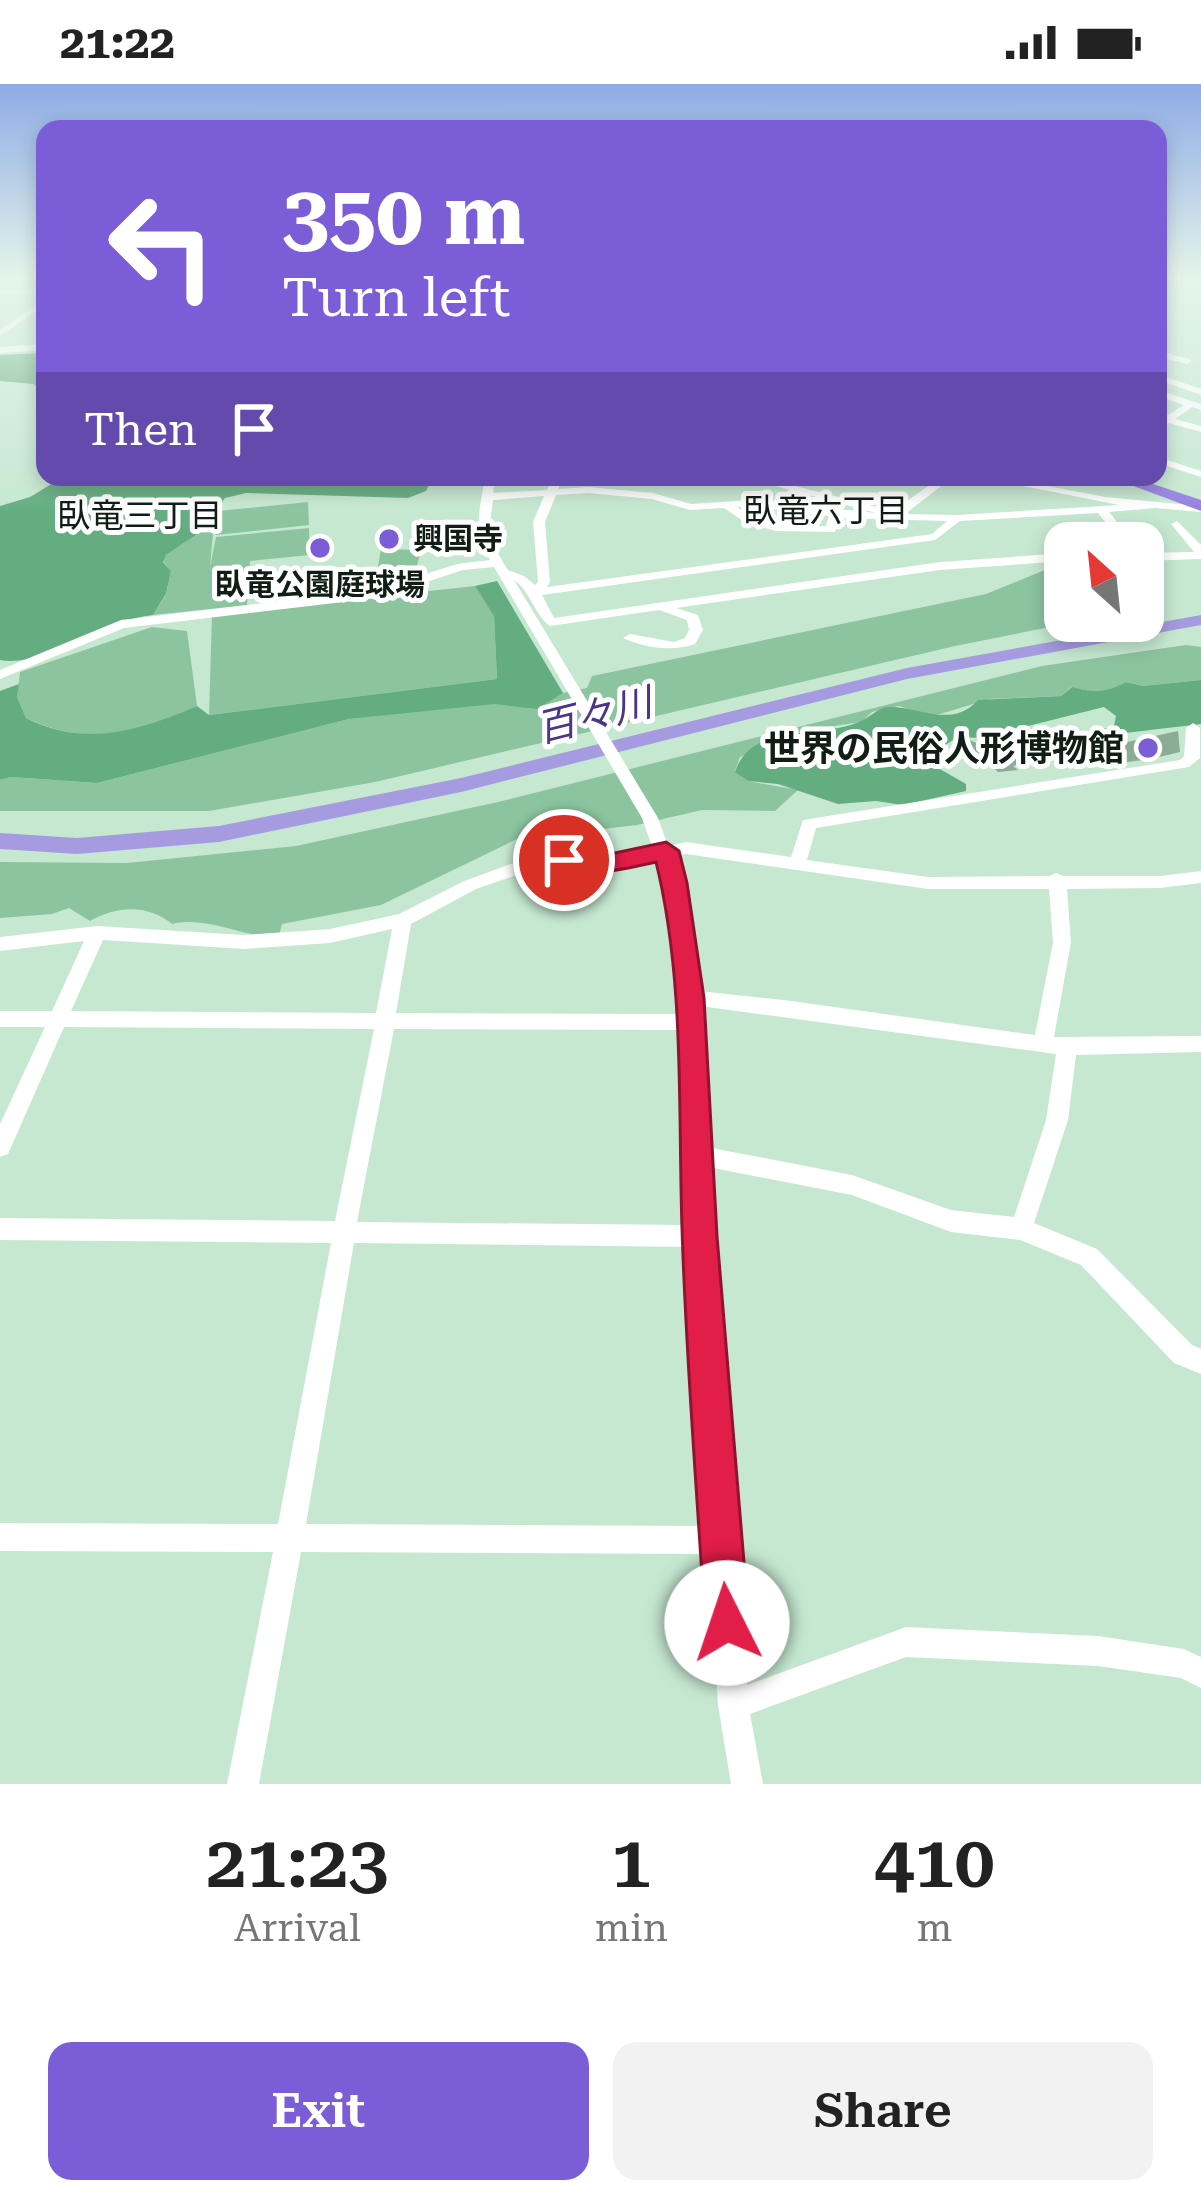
<!DOCTYPE html>
<meta charset="utf-8">
<style>
:root{--surface:#fff;--page:#f2f2f2;--text:#222;--muted:#767676;--accent:#7c5dd8}
body{margin:0;font-family:"Roboto Serif","Noto Sans JP",serif;background:var(--page);color:var(--text);height:100vh;display:flex;flex-direction:column;font-size:45px;white-space:nowrap}
*{box-sizing:border-box;margin:0}
p{font-size:39px;color:var(--muted)}
.icon{flex:none;width:66px;height:66px;fill:none;stroke:currentColor;stroke-width:2;stroke-linecap:round;stroke-linejoin:round}
.map{position:relative;height:1700px;overflow:hidden}
.drawer{display:flex;flex-direction:column;background:var(--surface);flex:1}
.drawer>*{flex:none}
.guide{position:absolute;left:36px;top:36px;width:1131px;height:366px;border-radius:24px;box-shadow:0 6px 18px #0003;background:#7c5dd8;color:#fff;overflow:hidden}
.needle{width:78px;rotate:333deg}
.tools{position:absolute;left:1044px;top:438px;display:grid;gap:24px}
.tools a{display:grid;place-items:center;width:120px;height:120px;border-radius:24px;background:var(--surface);box-shadow:0 6px 18px #0003;font-size:60px}
.pin{position:absolute;display:grid;place-items:center;width:102px;height:102px;color:#fff;margin:-51px;border:6px solid #fff;border-radius:50%;box-shadow:0 3px 12px #0007}
.me{position:absolute;width:132px;margin:-66px;rotate:356deg;stroke-linejoin:round;filter:drop-shadow(0 0 9px #0008)}
.turn{display:flex;align-items:center;gap:42px;height:252px;padding:0 48px;font-size:54px}
.turn .icon{width:156px;height:156px;stroke-width:2.5}
.turn b{display:block;font-size:84px;line-height:102px}
.then{display:flex;align-items:center;height:114px;padding:0 48px;background:#0003;gap:24px;font-size:45px}
.eta{display:flex;justify-content:space-evenly;align-items:center;height:204px;text-align:center}
.eta b{font-size:72px;font-weight:600;line-height:84px}
.primary-button{display:flex;gap:24px;margin-top:auto;padding:24px 48px}
.primary-button a{flex:1;height:138px;border-radius:24px;background:var(--accent);color:#fff;font-size:48px;font-weight:600;line-height:138px;text-align:center}
.primary-button a+a{background:var(--page);color:var(--text)}
.status{display:flex;justify-content:space-between;align-items:center;height:84px;padding:0 60px;background:var(--surface);direction:ltr}
.status svg{height:33px;fill:currentColor}
.map>svg:first-child{display:block}
</style>
<div class="status"><b>21:22</b><svg viewBox="0 0 49 12"><path d="M0 12V9h3v3zM5 12V6h3v6zM10 12V3h3v9zM15 12V0h3v12zM26 1h20v11H26zM47 4h2v5h-2z"/></svg></div>
<div class="map">
<svg width="1201" height="1700" viewBox="0 0 1201 1700">
<rect width="100%" height="100%" fill="#c6e8d1"/>
<path fill="#8cc4a0" d="M308 418 309 441 216 451 218 427Z
M215 427 210 483 216 453 309 444 310 471 250 477 247 521 153 531 166 511 171 487 163 477 166 471 202 447Z
M381 465 421 466 414 494 374 505Z
M1065 478V537H1080L955 562 375 698 209 727H0V696L11 693 97 699 349 635 554 611 587 604 592 592 986 510Z
M475 502 494 531 497 595 209 631 212 531Z
M152 543 187 547 197 622C134 649 91 664 26 634L17 613 20 588Z
M1186 561 1201 563V596L1143 602 1126 598C1105 610 1095 609 1071 603L1061 612 990 615 930 633 899 622 872 628 861 638 801 647 740 673 735 687 748 697 798 706 775 727 702 726 637 741 517 755 381 821 282 840 279 852C244 855 209 831 172 840 147 820 117 822 90 837L69 824 52 830 0 834V778L127 779 296 762 498 718 1042 582Z"/>
<path fill="#64ad80" d="M45 269V314L34 300 0 297V271Z
M63 393H433L426 407 408 414 246 409 225 414 202 447 166 471 163 478 171 487 166 510 153 531C103 536 46 584 0 576V422L30 413Z
M497 497 563 609 537 625 494 620 349 635 97 699 11 693 0 696V607L19 600 17 613 26 634C86 664 138 647 197 622L209 631 497 595 494 532 475 502Z
M1201 596V640L1100 652V646L1114 642 1116 632 1104 623 1020 644 1004 655 958 653 942 663 919 668V673L966 700V707L903 721 876 717 838 720 778 700 748 697 735 688C752 636 822 656 861 637 870 633 876 626 886 623 918 621 951 646 978 616L1061 612 1072 603C1096 609 1105 609 1126 598L1143 602Z"/>
<g fill="none" stroke-linecap="round" stroke-linejoin="round">
<path fill="#a69be0" fill-rule="evenodd" d="M1201 531V541L907 595 461 708 219 758 77 770 0 765V749L77 754 219 742 461 694 907 584Z"/>
</g>
<path fill="#8bab96" d="M1178 647 1180 668 1151 675 1119 679 1104 663Z
M962 653 989 664 1024 657 1044 674 1013 682 1018 686 998 688 977 668 966 672 953 666Z"/>
<g fill="none" stroke-linecap="round" stroke-linejoin="round">
<path fill="#fff" fill-rule="evenodd" d="M45 205V221L0 252V246L38 219 35 216 38 210 0 211V207Z
M45 260V266L0 269V263Z
M1158 267 1190 275 1191 277 1187 280 1158 273Z
M1158 290 1201 305V311L1158 296Z
M1158 306 1201 320V326L1192 323 1175 335 1201 342V348L1169 339 1158 345V330L1166 332 1184 321 1158 312Z
M1158 373 1201 387V393L1158 379Z
M485 393H495L493 409 547 406 553 393H563L558 405 588 403 653 409 691 420 751 416 876 429 742 393H760L885 425V429H890L941 393H953L905 430 957 431 1119 421 979 393H1001L1105 413 1201 422V428L1155 424 1109 428 1134 459H1122L1098 429 960 437 935 456 542 511 554 534 940 478 1065 469V477L940 486 676 524 698 531 703 546 695 560C672 568 645 564 623 554L630 550 674 558 685 554 689 546 687 536 659 526 550 542C535 532 531 508 514 496L658 734 668 762 686 758 791 773 803 736 1180 676 1184 672 1186 644 1193 639 1200 644V674L1189 683 816 744 807 776 928 793 1049 792 1056 789 1063 792H1160L1201 787V799L1160 804 1067 805 1071 858 1054 953 1201 952V968L1076 971 1068 1036 1034 1139 1097 1165 1192 1261 1201 1265V1290L1174 1279 1081 1181 1020 1156 951 1148 852 1111 708 1083 747 1601 906 1543 1098 1552 1184 1565 1201 1573V1604L1181 1594 1098 1582 906 1573 750 1630 763 1700H731L718 1621 708 1470 301 1468 259 1700H227L273 1468 0 1467V1439L278 1440 331 1159 0 1156V1134L335 1137 374 945 64 943 8 1070 0 1073V1040L45 943H0V927H52L84 857 0 867V853L97 842 245 851 330 845 399 830 464 797 511 780 564 770 615 772 653 765 642 734 494 483 463 486 377 514 124 544 0 595V586L121 536 375 506 457 480 490 476C472 446 480 425 485 393ZM588 409 652 415 690 426 724 424 746 439 776 447 835 448 840 434 947 437 932 450 547 503 550 498 545 438 556 411ZM544 412 533 438 538 498 535 501 524 492 508 486 492 460 489 447 493 416ZM751 422 829 432 826 442C794 442 764 443 737 423ZM686 770 928 805H1049L1053 858 1035 951 784 916 699 907 683 799 673 772ZM657 776 665 799 681 930 396 929 411 840 476 805 514 792 564 782 615 784ZM392 845 376 929 71 927 103 856 245 865 330 859ZM700 922 1056 970 1046 1036 1014 1133 951 1126 852 1091 707 1063ZM394 945 682 946 688 1141 357 1138ZM354 1159 689 1163 707 1442 306 1440Z
M1177 437 1201 461V475L1143 477V469L1194 468 1171 440Z"/>
<path fill="#9480e1" fill-rule="evenodd" d="M1109 393H1132L1201 416V427Z"/>
</g>
<linearGradient id="sky" x2="0" y2="1"><stop stop-color="#8daae5"/><stop offset="0.45" stop-color="#e5f5ea"/><stop offset="1" stop-color="#e5f5ea" stop-opacity="0"/></linearGradient>
<rect width="1201" height="430" fill="url(#sky)"/>
<path fill="#e11d48" stroke="#92132f" stroke-width="3" d="M666 758 679 767 687 799 704 914 717 1152 749 1539 743 1554 727 1561 711 1554 705 1539C697 1407 686 1276 682 1144 678 1023 685 896 656 778 629 784 571 799 551 776L564 767 615 769Z"/>
<g fill="#7c5dd8" stroke="#fff" stroke-width="4.5">
<circle cx="389" cy="455" r="12"/>
<circle cx="320" cy="464" r="12"/>
<circle cx="1148" cy="664" r="12"/>
</g>
<g text-anchor="middle" stroke-width="10" stroke-linejoin="round" paint-order="stroke">
<g font-size="30" font-weight="bold" fill="#111e15" stroke="#fff" text-anchor="start">
<text x="413" y="465">興国寺</text>
<text x="320" y="511" text-anchor="middle">臥竜公園庭球場</text>
</g>
<g font-size="33" fill="#111e15" stroke="#fff">
<text x="826" y="438">臥竜六丁目</text>
<text x="140" y="443">臥竜三丁目</text>
</g>
<g font-size="36" font-weight="bold" fill="#111e15" stroke="#fff" text-anchor="end">
<text x="1124" y="677">世界の民俗人形博物館</text>
</g>
<g font-size="39" font-style="italic" fill="#4a3586" stroke="#fff">
<text transform="translate(594 631) rotate(-14)" y="14">百々川</text>
</g>
</g>
</svg>
<div class="tools">
<a><svg class="needle" viewBox="-14 -14 28 28"><path d="M0-13l5 13h-10z" fill="#e53935"/><path d="M0 13l5-13h-10z" fill="#767676"/></svg></a>
</div>
<div class="pin" style="left:564px;top:776px;background:#d93025"><svg class="icon" aria-label="arrive" viewBox="0 0 24 24"><path d="M6 21V4h12l-3 4 3 4H6"/></svg></div>
<svg class="me" style="left:727px;top:1539px" viewBox="-20 -20 40 40"><circle r="19" fill="#fff"/><path d="M0-13L10 11 0 6-10 11z" fill="#e11d48"/></svg>
<div class="guide">
<div class="turn"><svg class="icon" aria-label="left" viewBox="0 0 24 24"><path d="M17 20v-9H6M10 6l-5 5 5 5"/></svg><div><b>350 m</b>Turn left</div></div>
<div class="then">Then<svg class="icon" aria-label="arrive" viewBox="0 0 24 24"><path d="M6 21V4h12l-3 4 3 4H6"/></svg></div>
</div>
</div>
<section class="drawer">
<div class="eta">
<div><b>21:23</b><p>Arrival</p></div>
<div><b>1</b><p>min</p></div>
<div><b>410</b><p>m</p></div>
</div>
<div class="primary-button"><a>Exit</a><a>Share</a></div>
</section>
